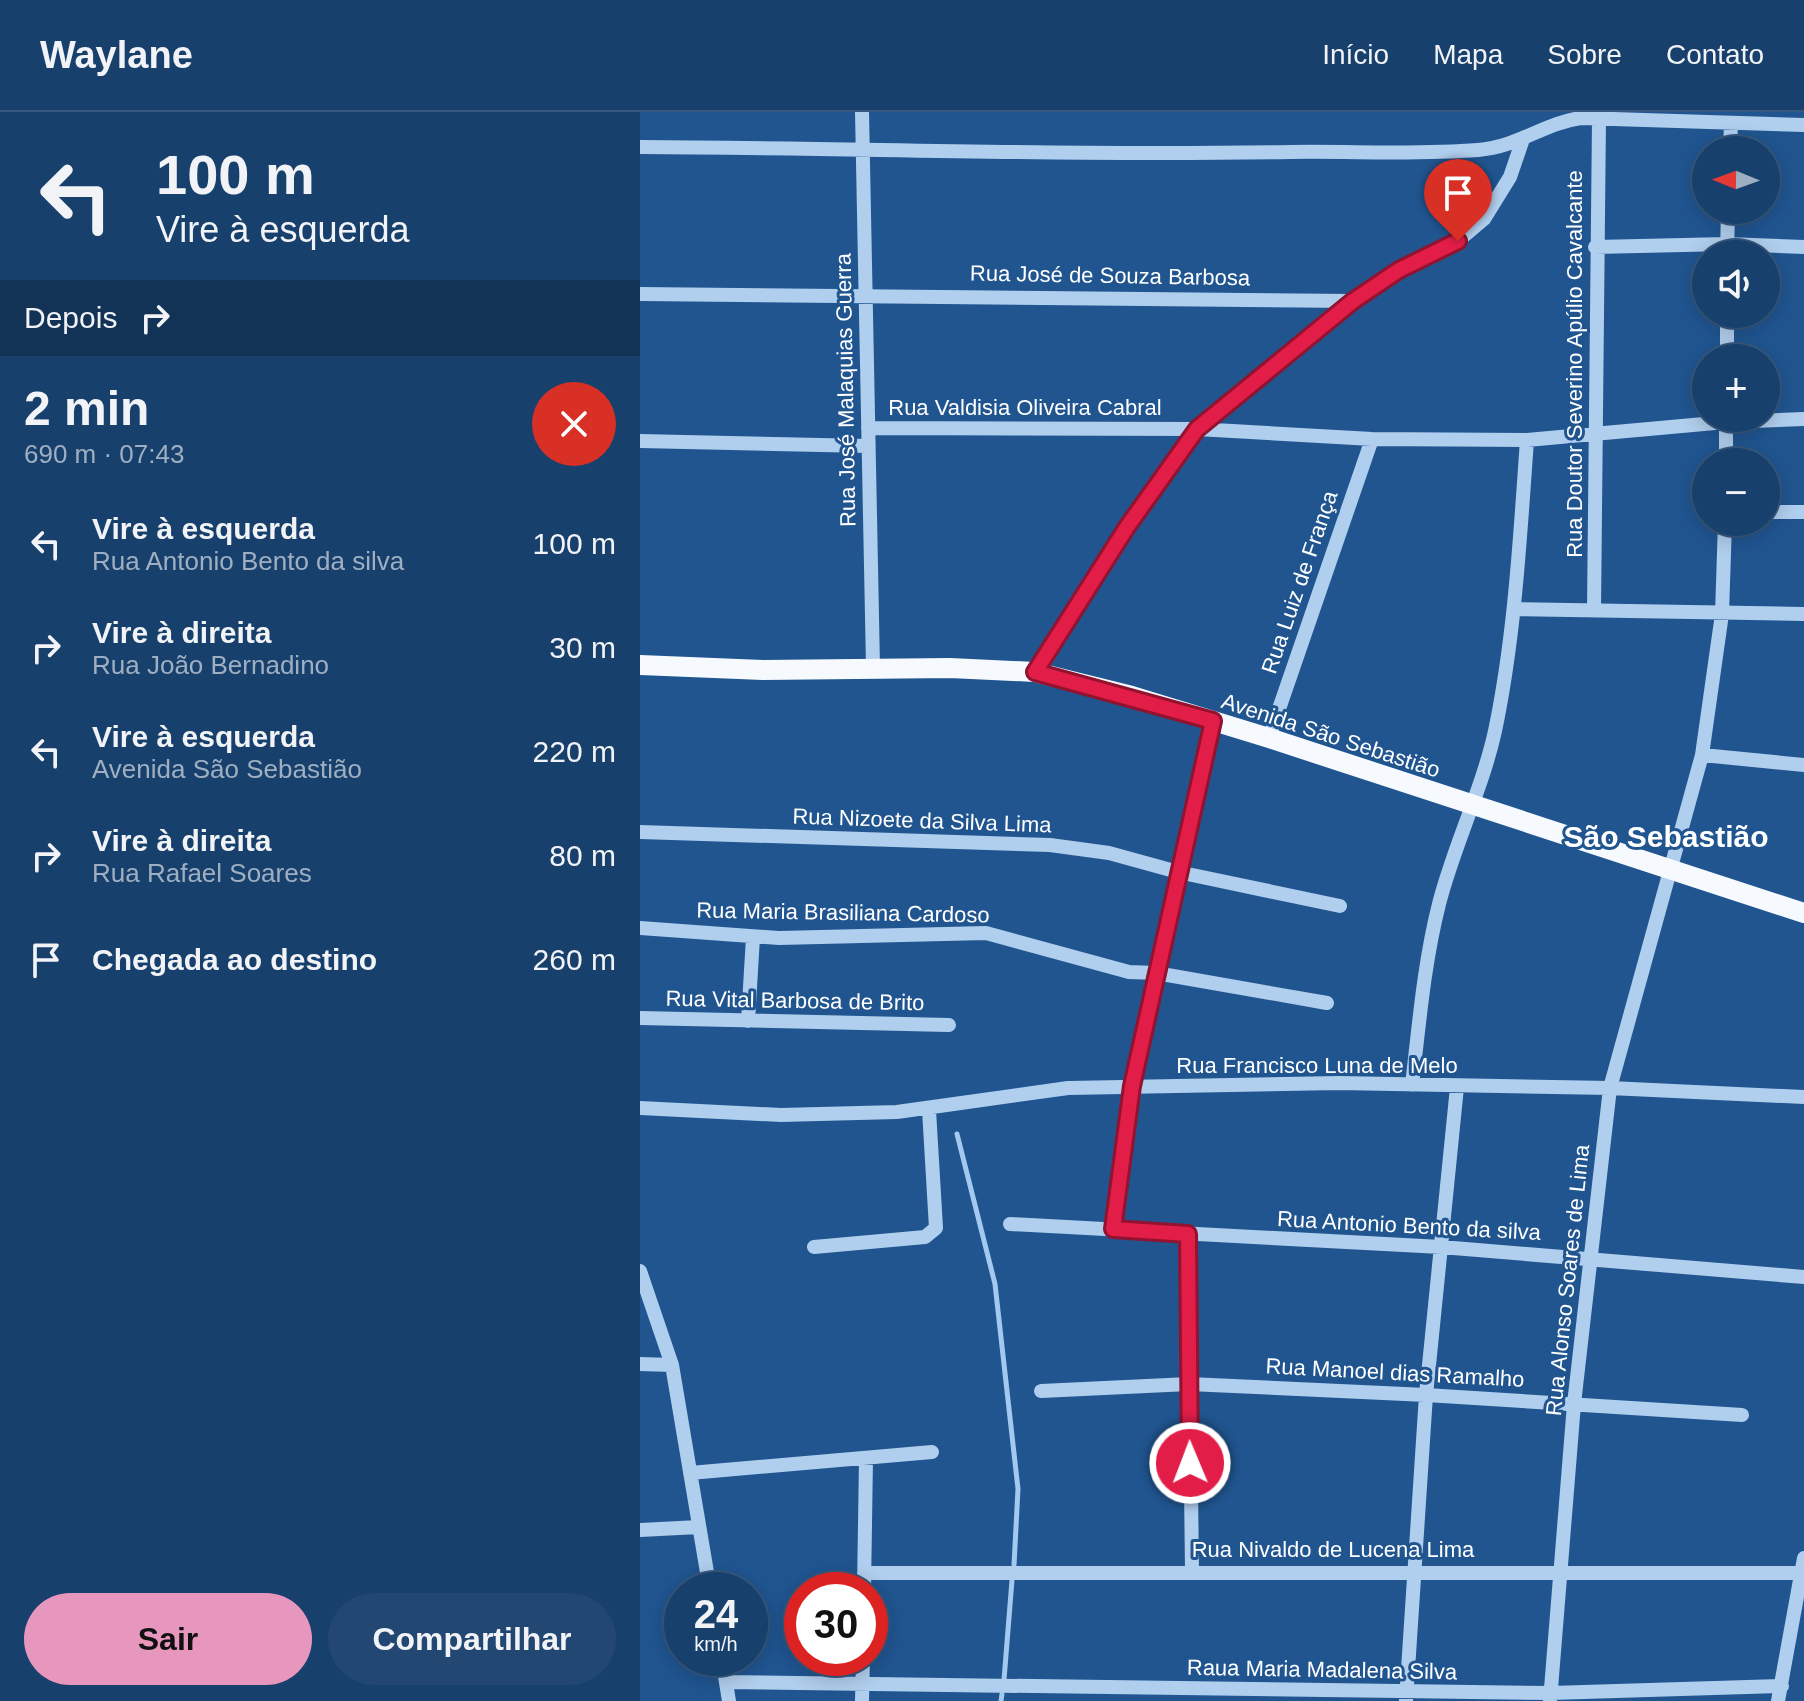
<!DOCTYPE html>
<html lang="pt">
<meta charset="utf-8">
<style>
:root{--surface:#18406c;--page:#214772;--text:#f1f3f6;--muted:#9fafc2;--line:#36597f;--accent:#e797bd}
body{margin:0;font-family:Helvetica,sans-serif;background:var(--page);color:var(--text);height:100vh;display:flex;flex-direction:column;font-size:30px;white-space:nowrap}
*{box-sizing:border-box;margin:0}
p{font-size:26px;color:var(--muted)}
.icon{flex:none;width:44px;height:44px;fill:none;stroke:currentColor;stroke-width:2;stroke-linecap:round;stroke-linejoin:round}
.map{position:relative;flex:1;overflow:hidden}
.drawer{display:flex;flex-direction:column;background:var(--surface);width:640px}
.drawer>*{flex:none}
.guide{background:#18406c;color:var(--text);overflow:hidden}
.needle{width:52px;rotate:271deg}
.fabs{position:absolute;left:1052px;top:24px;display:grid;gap:16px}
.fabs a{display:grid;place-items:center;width:88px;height:88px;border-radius:50%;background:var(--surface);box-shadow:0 4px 20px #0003,0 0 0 2px var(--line);font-size:40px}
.speed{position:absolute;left:24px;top:1460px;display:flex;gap:16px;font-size:40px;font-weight:700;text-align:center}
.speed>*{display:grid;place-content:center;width:104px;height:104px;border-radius:50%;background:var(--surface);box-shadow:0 4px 20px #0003,0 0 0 2px var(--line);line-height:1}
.speed small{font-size:20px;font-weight:400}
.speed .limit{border:12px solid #d22;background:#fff;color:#111}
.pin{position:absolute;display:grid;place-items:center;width:68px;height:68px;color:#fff;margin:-82px -34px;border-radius:50% 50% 50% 0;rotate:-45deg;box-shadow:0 0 8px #0007}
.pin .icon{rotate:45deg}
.me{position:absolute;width:88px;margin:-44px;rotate:359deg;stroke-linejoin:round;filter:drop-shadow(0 0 6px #0008)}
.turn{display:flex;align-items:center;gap:28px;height:168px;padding:0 24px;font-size:36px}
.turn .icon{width:104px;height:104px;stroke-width:2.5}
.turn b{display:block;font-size:56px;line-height:68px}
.then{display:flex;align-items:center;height:76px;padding:0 24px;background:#0003;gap:16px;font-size:30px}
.round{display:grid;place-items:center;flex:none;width:84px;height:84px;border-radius:42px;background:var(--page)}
.summary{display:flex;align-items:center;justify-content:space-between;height:136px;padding:0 24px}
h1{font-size:48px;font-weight:700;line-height:60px}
.primary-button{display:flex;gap:16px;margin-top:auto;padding:16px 24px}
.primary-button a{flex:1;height:92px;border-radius:48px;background:var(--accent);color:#111;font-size:32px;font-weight:700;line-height:92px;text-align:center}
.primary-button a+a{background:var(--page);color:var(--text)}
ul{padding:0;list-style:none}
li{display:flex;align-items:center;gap:24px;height:104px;padding:0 24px}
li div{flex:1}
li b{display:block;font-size:30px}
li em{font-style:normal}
header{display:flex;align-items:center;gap:48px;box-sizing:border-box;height:112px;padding:0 40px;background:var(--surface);border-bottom:2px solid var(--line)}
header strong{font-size:38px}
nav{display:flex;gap:44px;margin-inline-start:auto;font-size:28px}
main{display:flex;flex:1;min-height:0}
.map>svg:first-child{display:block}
</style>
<header>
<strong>Waylane</strong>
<nav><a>Início</a><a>Mapa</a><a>Sobre</a><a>Contato</a></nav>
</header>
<main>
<section class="drawer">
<div class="guide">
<div class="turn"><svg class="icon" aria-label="left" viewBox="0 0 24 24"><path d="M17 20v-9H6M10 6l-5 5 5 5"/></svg><div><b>100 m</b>Vire à esquerda</div></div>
<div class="then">Depois<svg class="icon" aria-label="right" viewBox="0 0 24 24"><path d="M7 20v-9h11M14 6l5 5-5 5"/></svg></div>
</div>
<div class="summary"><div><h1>2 min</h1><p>690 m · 07:43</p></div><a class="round" style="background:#d93025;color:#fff"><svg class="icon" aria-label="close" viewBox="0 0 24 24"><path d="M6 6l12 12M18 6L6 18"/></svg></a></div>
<ul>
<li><svg class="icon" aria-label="left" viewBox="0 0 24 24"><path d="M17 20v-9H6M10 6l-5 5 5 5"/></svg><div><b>Vire à esquerda</b><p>Rua Antonio Bento da silva</p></div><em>100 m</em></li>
<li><svg class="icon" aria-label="right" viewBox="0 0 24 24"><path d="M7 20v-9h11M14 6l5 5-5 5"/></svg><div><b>Vire à direita</b><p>Rua João Bernadino</p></div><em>30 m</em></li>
<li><svg class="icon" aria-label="left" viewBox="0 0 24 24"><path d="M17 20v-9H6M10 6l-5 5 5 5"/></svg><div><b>Vire à esquerda</b><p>Avenida São Sebastião</p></div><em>220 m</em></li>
<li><svg class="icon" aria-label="right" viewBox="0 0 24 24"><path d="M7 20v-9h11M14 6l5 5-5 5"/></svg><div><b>Vire à direita</b><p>Rua Rafael Soares</p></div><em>80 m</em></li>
<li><svg class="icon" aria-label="arrive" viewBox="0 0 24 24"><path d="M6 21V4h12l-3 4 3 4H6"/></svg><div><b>Chegada ao destino</b></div><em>260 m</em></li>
</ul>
<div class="primary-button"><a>Sair</a><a>Compartilhar</a></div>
</section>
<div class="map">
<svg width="1164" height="1589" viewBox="0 0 1164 1589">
<rect width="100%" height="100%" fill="#205590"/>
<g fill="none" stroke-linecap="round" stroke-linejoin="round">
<path stroke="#a4c9ee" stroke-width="5" d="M317 1022 355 1172 378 1377 374 1453
M364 1568 372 1468
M361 1589 362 1582"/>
<path stroke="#b0ceed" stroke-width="14" d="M222 0 233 555
M0 35C217 36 433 44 650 40 712 39 776 43 838 38 878 35 904 11 941 6L1164 13
M1090 38 1091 11
M955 135 1087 132 1164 135
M1087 142 1088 98
M0 182 713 189
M1087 246V202
M228 316 557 317 732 327 887 328 1086 310 1164 307
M0 329 228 334
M1086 350V306
M1126 400H1164
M875 497 1164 502
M954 498 959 6
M395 560 487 415 557 317 713 189 759 158 818 129 844 107 870 65 882 30
M629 626 732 327
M1062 643 1164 653
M0 720 410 733 469 741 538 760 700 794
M0 816 139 826 346 821 489 860 516 861 687 891
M0 906 309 913
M108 909 113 825
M772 973C779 913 784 851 799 792 814 733 842 678 855 619 875 523 880 425 887 328
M0 996 141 1003 257 1000 428 976 699 971 970 976 1164 985
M370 1112 801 1135 1164 1165
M473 1117 492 974 573 609
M548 1122 552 1459
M174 1135 285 1125 296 1116 289 998
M0 1159 32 1253 70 1478
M0 1252 32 1253
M401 1279 549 1272 786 1283 1102 1303
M50 1361 292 1340
M0 1418 59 1415
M224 1461H1162
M224 1478 226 1346
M82 1546 89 1589
M86 1570 911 1581 1142 1574
M766 1588 786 1283 817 975
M222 1589 223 1546
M910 1589 934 1292 970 976 1062 643 1082 502 1085 410
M1138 1589 1164 1446"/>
<path stroke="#f6faff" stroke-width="20" d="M0 553 123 558 310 556 395 560 492 584 629 626 1164 801"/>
</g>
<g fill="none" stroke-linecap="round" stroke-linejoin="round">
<defs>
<path id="route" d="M550 1351 548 1122 473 1117 492 974 573 609 395 560 487 415 557 317 713 189 759 158 818 129"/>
</defs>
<use href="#route" stroke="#92132f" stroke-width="20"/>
<use href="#route" stroke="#e11d48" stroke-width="14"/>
</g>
<g text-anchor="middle" stroke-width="6" stroke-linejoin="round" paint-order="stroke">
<g font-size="22" fill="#fff" stroke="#205590">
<text transform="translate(470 163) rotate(1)" y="8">Rua José de Souza Barbosa</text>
<text transform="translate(934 252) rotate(-90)" y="8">Rua Doutor Severino Apúlio Cavalcante</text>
<text transform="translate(205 278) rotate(-91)" y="8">Rua José Malaquias Guerra</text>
<text x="385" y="303">Rua Valdisia Oliveira Cabral</text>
<text transform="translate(659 470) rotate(-71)" y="8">Rua Luiz de França</text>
<text transform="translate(691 623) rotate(18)" y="8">Avenida São Sebastião</text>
<text transform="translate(282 708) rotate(2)" y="8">Rua Nizoete da Silva Lima</text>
<text transform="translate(203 800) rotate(1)" y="8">Rua Maria Brasiliana Cardoso</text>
<text transform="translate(155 888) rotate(1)" y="8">Rua Vital Barbosa de Brito</text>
<text x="677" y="961">Rua Francisco Luna de Melo</text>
<text transform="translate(769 1113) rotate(3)" y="8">Rua Antonio Bento da silva</text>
<text transform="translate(927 1168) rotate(-84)" y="8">Rua Alonso Soares de Lima</text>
<text transform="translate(755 1260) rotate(3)" y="8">Rua Manoel dias Ramalho</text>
<text x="693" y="1445">Rua Nivaldo de Lucena Lima</text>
<text transform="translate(682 1557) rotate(1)" y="8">Raua Maria Madalena Silva</text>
</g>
<g font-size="30" font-weight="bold" fill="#fff" stroke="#205590">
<text x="1026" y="735">São Sebastião</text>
</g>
</g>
</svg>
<div class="fabs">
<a><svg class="needle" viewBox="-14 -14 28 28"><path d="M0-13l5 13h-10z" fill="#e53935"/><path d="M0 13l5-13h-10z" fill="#9fafc2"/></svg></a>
<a><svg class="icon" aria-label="sound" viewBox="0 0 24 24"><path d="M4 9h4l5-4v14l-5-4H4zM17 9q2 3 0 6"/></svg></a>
<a>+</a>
<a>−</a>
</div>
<div class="speed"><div>24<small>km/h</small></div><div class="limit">30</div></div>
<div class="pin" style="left:818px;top:129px;background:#d93025"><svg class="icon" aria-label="arrive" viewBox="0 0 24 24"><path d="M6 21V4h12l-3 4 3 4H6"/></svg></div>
<svg class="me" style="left:550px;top:1351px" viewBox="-20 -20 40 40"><circle r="17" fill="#e11d48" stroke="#fff" stroke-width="3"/><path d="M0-11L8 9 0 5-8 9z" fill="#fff"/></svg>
</div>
</main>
